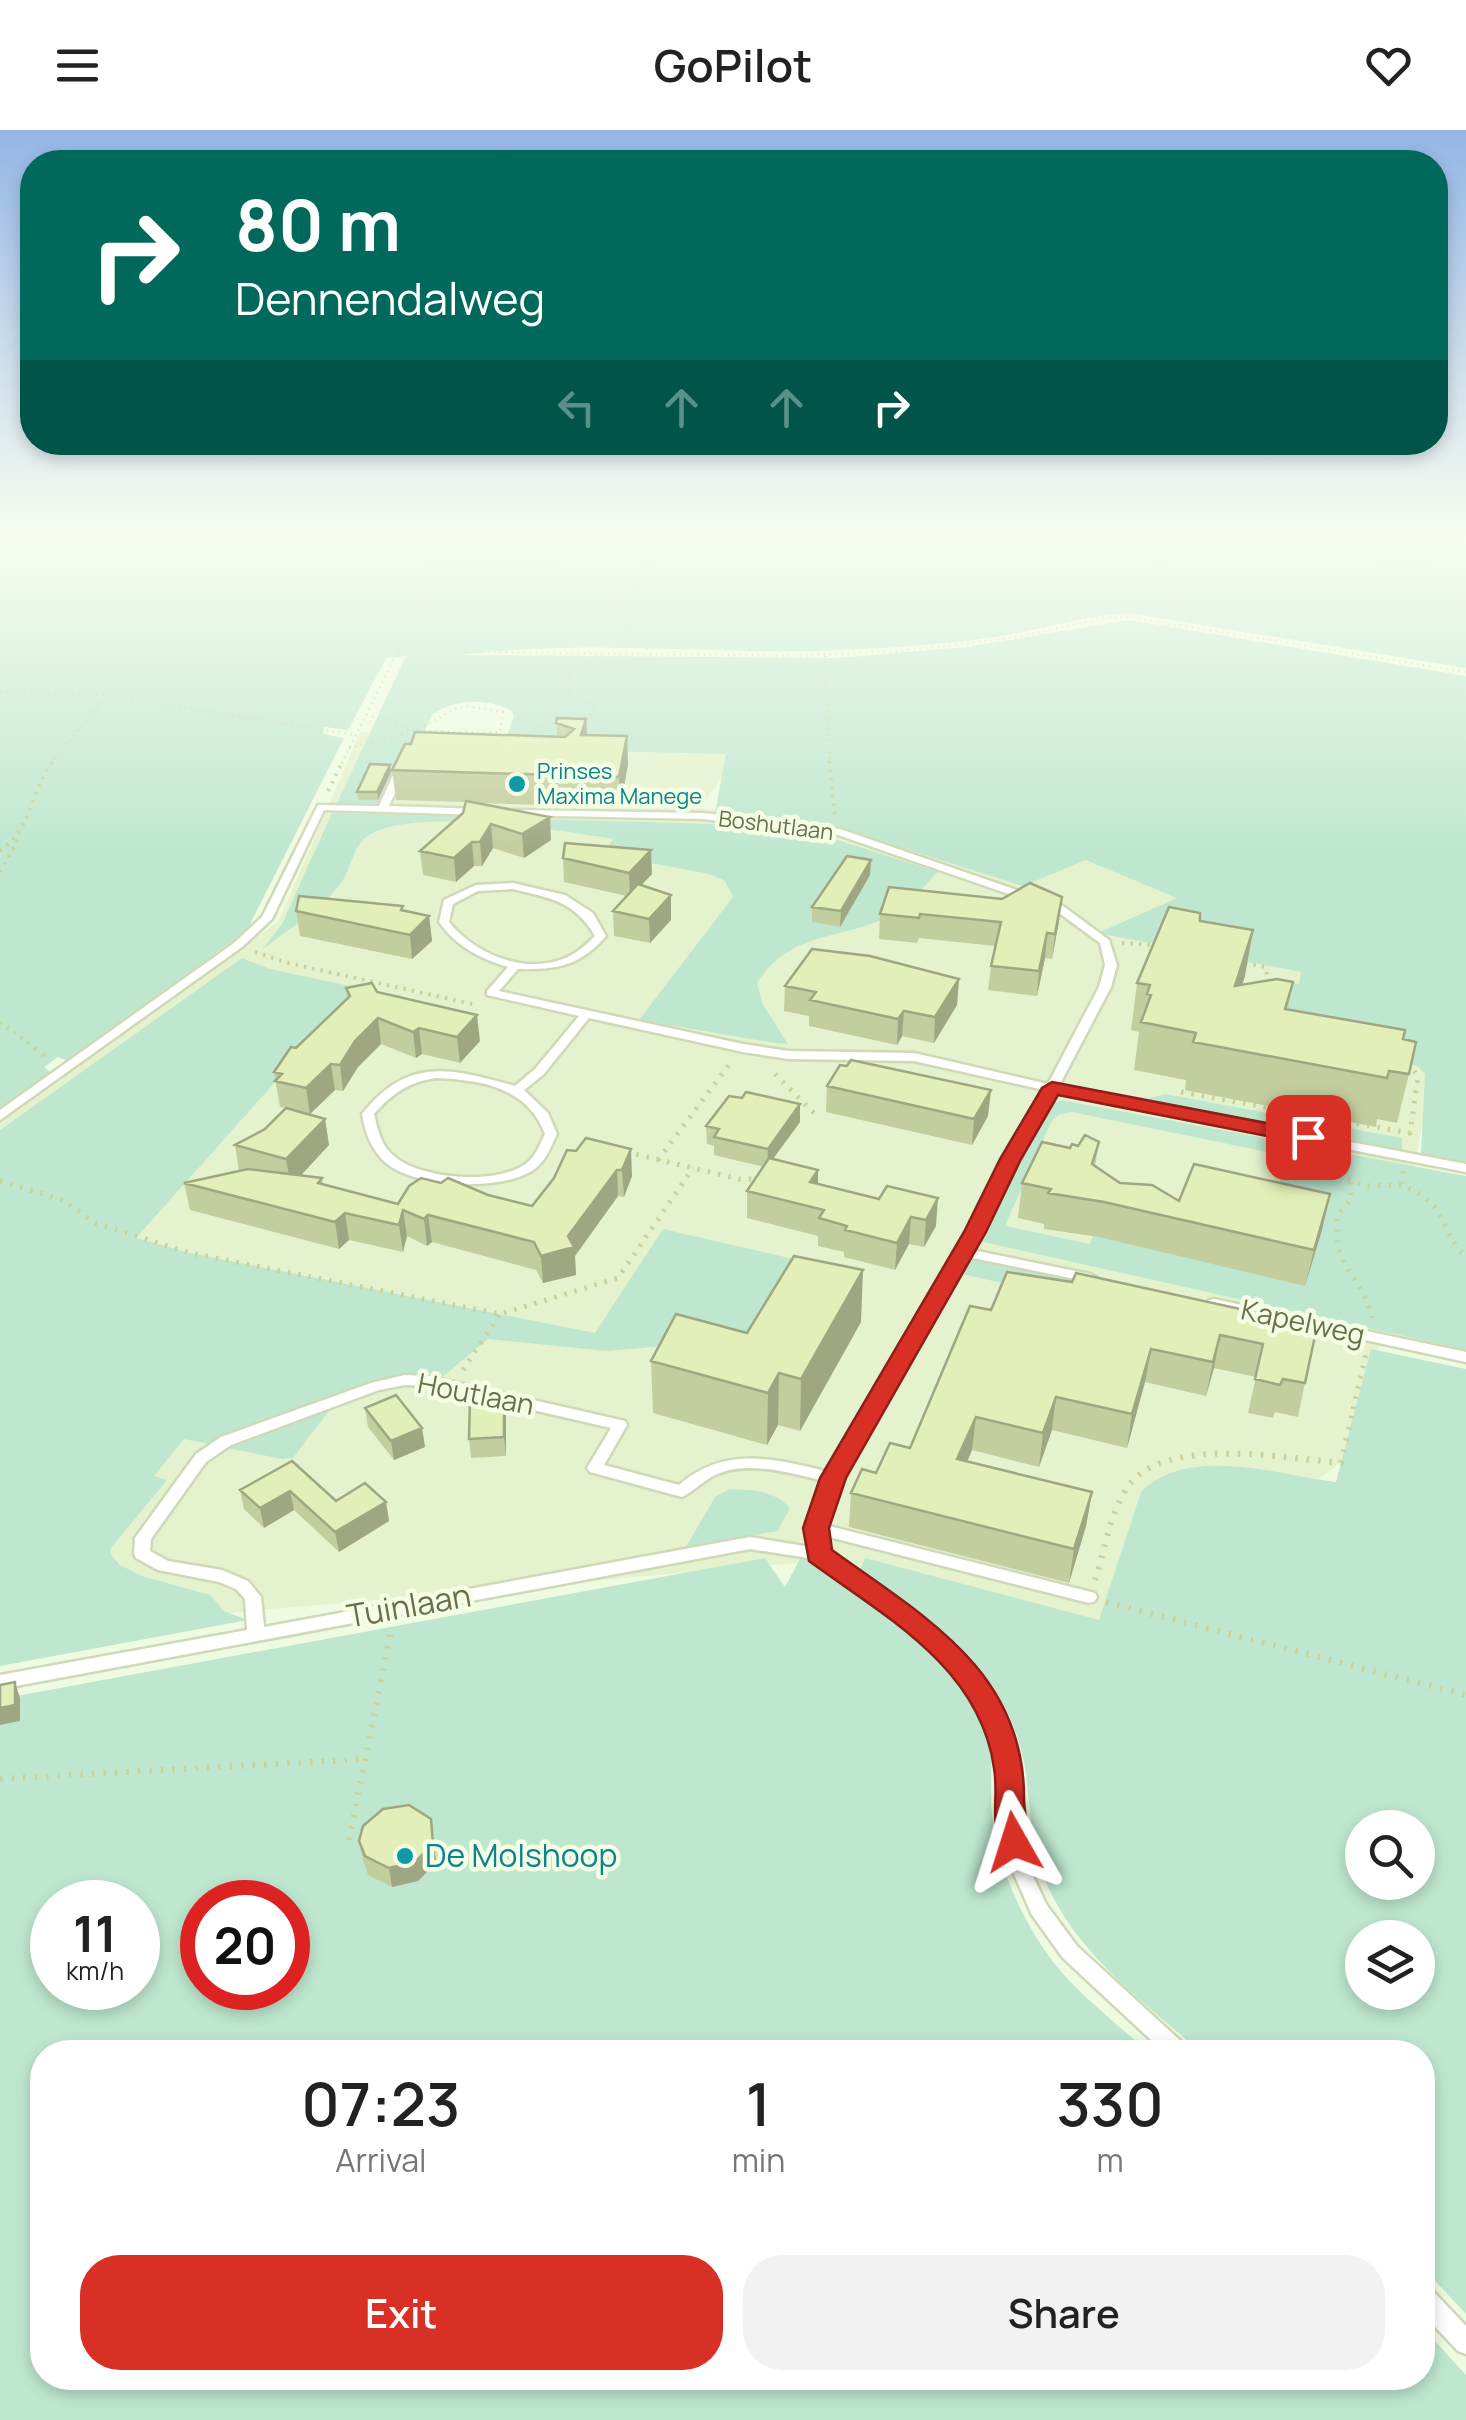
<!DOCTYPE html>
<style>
:root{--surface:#fff;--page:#f2f2f2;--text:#222;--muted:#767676;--accent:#d93025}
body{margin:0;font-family:Manrope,sans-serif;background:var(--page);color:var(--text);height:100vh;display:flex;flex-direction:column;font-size:38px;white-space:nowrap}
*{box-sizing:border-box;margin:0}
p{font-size:32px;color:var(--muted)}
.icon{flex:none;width:55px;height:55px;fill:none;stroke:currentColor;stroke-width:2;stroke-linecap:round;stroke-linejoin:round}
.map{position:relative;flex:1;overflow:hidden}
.drawer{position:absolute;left:30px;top:1910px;width:1405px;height:350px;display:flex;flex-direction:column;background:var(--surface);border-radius:40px;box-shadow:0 5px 15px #0003}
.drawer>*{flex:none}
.hud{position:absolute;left:20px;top:20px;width:1428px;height:305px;border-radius:40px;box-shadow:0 5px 15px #0003;background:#00695c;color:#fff;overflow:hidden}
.controls{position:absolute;left:1345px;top:1680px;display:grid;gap:20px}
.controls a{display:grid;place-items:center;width:90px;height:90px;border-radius:50%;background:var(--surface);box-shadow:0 5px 15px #0003;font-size:50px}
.speed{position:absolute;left:30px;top:1750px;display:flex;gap:20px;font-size:50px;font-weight:700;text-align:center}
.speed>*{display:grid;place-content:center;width:130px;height:130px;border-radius:50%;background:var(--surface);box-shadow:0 5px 15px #0003;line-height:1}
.speed small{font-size:25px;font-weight:400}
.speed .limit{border:15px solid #d22;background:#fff;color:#111}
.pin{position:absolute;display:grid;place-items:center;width:85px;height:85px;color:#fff;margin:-42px;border-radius:20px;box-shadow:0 5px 15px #0006}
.me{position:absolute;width:110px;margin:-55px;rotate:354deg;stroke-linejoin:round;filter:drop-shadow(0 0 8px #0008)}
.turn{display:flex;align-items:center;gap:35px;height:210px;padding:0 50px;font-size:45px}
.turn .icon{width:130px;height:130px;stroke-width:2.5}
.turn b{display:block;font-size:70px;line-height:85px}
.lanes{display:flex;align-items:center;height:95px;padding:0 50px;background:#0003;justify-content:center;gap:50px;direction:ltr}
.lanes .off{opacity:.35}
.eta{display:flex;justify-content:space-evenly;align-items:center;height:170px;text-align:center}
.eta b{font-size:60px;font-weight:600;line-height:70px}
.cta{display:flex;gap:20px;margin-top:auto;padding:20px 50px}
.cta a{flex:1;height:115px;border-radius:40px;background:var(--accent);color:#fff;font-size:40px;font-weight:600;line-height:115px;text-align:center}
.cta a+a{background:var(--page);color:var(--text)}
header{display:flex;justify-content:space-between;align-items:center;height:130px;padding:0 50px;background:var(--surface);font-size:45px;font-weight:600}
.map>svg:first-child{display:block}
</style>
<header><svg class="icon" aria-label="menu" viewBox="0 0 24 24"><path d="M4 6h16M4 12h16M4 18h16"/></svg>GoPilot<svg class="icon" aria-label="heart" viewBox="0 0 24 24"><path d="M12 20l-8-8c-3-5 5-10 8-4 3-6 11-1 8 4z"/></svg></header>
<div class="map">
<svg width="1466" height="2290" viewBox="0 0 1466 2290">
<rect width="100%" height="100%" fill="#effbe0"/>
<path fill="#e5f2ce" d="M360 602 746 617 699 678 1092 721 1438 914 1359 1318 1115 1506 819 1431 22 1501 0 1095V987L279 791Z"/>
<path fill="#bfe7cf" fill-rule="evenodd" d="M0 403H1466V538L1128 483C1090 485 1054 496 1017 503 960 514 901 517 843 520 718 526 586 508 464 525L836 528 966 517 1129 490 1466 546V1033L1421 1024 1425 944 1417 936 1393 931 1280 883 1279 851 1299 854 1301 842 1098 803 1177 768 1086 730 1023 756 849 701 754 684 715 683 726 624 437 617 506 607 514 587 512 581C488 568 453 568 432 585L390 674 337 673 406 526 386 528 348 600 325 597 323 604 344 608 247 800 68 931 58 927 44 937 51 943 0 977Z
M332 683 750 695 841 711 938 742C924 755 910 776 892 785 840 811 791 800 757 853L763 875 788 914 775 913 639 890 733 767 725 751 710 744 601 724 614 709C563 701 402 674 364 709 354 718 350 738 343 750 324 779 288 799 262 820L282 794Z
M242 828 270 839 359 858 136 1108 190 1123 595 1203 663 1099 798 1130 745 1209 606 1221 488 1209 433 1255H393L332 1277 293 1328 282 1329 184 1309 154 1346 167 1350 111 1418 110 1424 120 1435 142 1446 210 1465 224 1481 248 1490 0 1536V1000Z
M1165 964 1402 1008V1021L1146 969Z
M1061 970 1466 1046V1220L970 1109 1029 987 1037 979ZM1072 982 1282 1025 1280 1051 1286 1072 1273 1097 1109 1064 1090 1114 1005 1096 1051 992 1058 985Z
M966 1124 1186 1172 1162 1188 957 1143Z
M1371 1219 1466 1239V2184L1423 2138 1422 1922H1200C1149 1876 1087 1832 1054 1769 1031 1725 1032 1692 1026 1645 1012 1543 939 1493 860 1440L865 1428 1099 1490 1141 1362C1189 1314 1278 1345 1336 1352ZM1362 1698H1418V1752H1362ZM1362 1808H1418V1862H1362Z
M730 1359C754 1360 774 1360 790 1378L778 1401 686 1417 715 1367Z
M801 1427C861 1467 953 1520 983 1588 996 1617 989 1655 992 1686 998 1737 1023 1793 1054 1833 1080 1866 1118 1894 1148 1922H42V2248H1422L1423 2198 1466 2245V2290H0V1569L765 1428 785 1457ZM52 1772H138V1858H52ZM202 1772H288V1858H202Z"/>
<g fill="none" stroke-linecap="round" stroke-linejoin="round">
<defs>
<path id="lane" d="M401 636 406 639 389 676 482 679 487 682 482 685 324 680 272 789 242 817 0 990V980L234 813 262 787 318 675 379 676 396 639Z
M514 680 703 683 840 699 1063 776 1109 810 1117 835 1111 857 1059 956 1466 1034V1042L1055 963 972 1120 1090 1144 1097 1148 1090 1152 968 1127 841 1348 825 1395 1095 1463 1097 1467 1095 1471 1089 1473 825 1406 827 1421 965 1526 991 1560 1006 1595 1018 1638 1017 1689 1028 1735 1046 1774 1077 1816 1185 1915 1188 1922H1164L1063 1828 1032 1785 1010 1735 999 1689 1000 1638 988 1595 978 1568 953 1536 815 1429 750 1419 0 1559V1545L247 1500 245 1469 236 1459 219 1452 158 1440 136 1428 134 1424 135 1408 196 1324 221 1307 371 1253 405 1245 428 1246 625 1291 627 1295 604 1335 679 1355C725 1315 776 1329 829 1342L968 1103 1044 960 914 931 789 929 743 922 589 888 543 945 524 960 548 983 557 1004C550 1018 545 1034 530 1042 496 1061 416 1058 386 1033 371 1020 365 1002 362 984 408 926 451 938 515 956L535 939 579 886 487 865V861L508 837C479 828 457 817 439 792L444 770 476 755 513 753 565 765 593 783 606 806C580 836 557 840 518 839L499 861 743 914 789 921 914 923 1048 954 1099 857 1105 835 1100 813 1055 780 838 705 703 689 510 685 509 683ZM513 759C550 768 575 771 595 806 586 815 576 824 563 829 523 844 475 824 449 792L453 774 478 761ZM436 948C481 950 527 957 545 1004 540 1013 537 1024 529 1031 502 1056 421 1050 394 1026 381 1016 378 1000 374 984 392 964 408 952 436 948ZM405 1255 428 1256 611 1298 587 1338 590 1342 682 1367C694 1361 703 1351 715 1345 748 1330 790 1343 824 1351L808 1398 810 1417 750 1407 264 1497 261 1467 248 1451 222 1440 168 1431 150 1421 151 1409 206 1332 231 1315 379 1260Z
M1214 1169 1466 1222V1232L1209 1176 1207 1173 1209 1170Z
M1422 2155 1430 2158 1466 2196V2224L1458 2221 1422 2183Z"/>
</defs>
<use href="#lane" stroke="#cfd9b7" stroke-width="5"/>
<path stroke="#c8d39c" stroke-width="2.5" stroke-dasharray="1 5" stroke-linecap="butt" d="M1145 403 1194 497
M1334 403 1353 425 1466 445
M398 521 799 526 901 521 1018 507 1104 488 1128 487 1466 542
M651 524 615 478 623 465 643 453 644 433 662 425 671 403
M825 526 830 633
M0 562 108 565 356 605
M467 576 503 582 500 602 416 601 454 579Z
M579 590 594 582V576L569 564 570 541 601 525
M526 610 539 595 563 592
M349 618 416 601 367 585
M51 633 108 565
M342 633 398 521 400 506 434 433H552L557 425H571L578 403"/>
<path stroke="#c8d39c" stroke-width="4" stroke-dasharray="2.5 6" stroke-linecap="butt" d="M829 631 835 684
M328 661 343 631
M0 721C33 697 30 662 53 631
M0 742 18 710
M1122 813 1156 815
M255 822 288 833 477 875
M1245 833 1265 837 1269 855
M0 892 37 920"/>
<path stroke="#c8d39c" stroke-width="5" stroke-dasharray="2.5 8" stroke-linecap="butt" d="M34 918 48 928
M775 944 814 983
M1181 962 1410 1003 1418 946 1411 937 1404 936
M1273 1019 1270 1033 1322 1039 1365 1056 1402 1055
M626 1022 739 1049H762
M658 1030 731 932
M1403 1041 1402 1055C1453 1077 1435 1095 1466 1128
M0 1051 63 1070 95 1093 190 1123 500 1184 618 1148 693 1038
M1351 1052V1070L1337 1086C1337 1100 1336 1115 1342 1128 1352 1150 1368 1164 1372 1189
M463 1240 500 1184
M1353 1279 1366 1224"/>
<path stroke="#c8d39c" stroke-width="6" stroke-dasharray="2.5 9" stroke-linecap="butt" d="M1095 1450C1105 1420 1110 1380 1130 1354 1167 1306 1287 1328 1341 1333L1354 1277
M1106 1472 1466 1565
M0 1649 366 1629
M349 1710 391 1501"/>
<use href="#lane" fill="#fff" fill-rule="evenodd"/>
</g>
<path fill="#c3ce9f" d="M557 588 587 605 627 606 628 635 620 677 476 673 551 710 524 728 493 718 482 736H474L456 752 423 745 420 721 463 683 466 672 396 670 392 640 557 606Z
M391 642 378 670H358L357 662Z
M563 728 652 744 641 755 671 790 650 813 614 806 613 781 627 766 564 752Z
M871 730 870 745 840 797 812 792V777Z
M889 757 1059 791 1052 829 1045 828 1037 866 988 860 991 836 995 816 919 808 917 813 879 809 880 784Z
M296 781H404L429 786 432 811 412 829 300 806Z
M1200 791 1245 846 1242 855 1293 852 1288 879 1403 909 1409 944 1397 993 1377 989 1376 997 1185 960 1186 950 1134 940 1139 902 1131 900 1137 853Z
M959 849 957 875 934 913 902 906 897 915 809 896V886L784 881 785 856Z
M346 858 377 862 480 911 460 933 422 924 416 928 381 914 358 937 343 961 335 960 310 984 325 989 329 1015 301 1045 322 1048 323 1055 398 1074 488 1065 532 1076 586 1008 632 1046 624 1067 618 1066 575 1126 576 1145 543 1153 536 1140 432 1112 427 1116 407 1106 403 1122 349 1110 339 1119 190 1080 184 1053 239 1041 235 1015 265 999 286 978 280 977 274 942 347 868Z
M827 956 988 986 972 1015 826 982Z
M742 968 800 992 773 1029 818 1040V1054L879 1069 936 1096 924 1117 909 1114 895 1140 844 1127V1122L818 1116V1106L747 1088V1061L764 1037 714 1025V1016L707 1014 706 996Z
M1099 1012 1095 1037 1120 1053 1179 1071 1330 1064 1322 1100 1305 1156 1099 1107 1044 1099V1094L1018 1088 1022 1053 1070 1018Z
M991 1180 1293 1201 1305 1253 1298 1287 1275 1282 1273 1288 1248 1283 1256 1247 1214 1238 1206 1266 1145 1252 1127 1318 1052 1300 1039 1337 972 1320 967 1332 1092 1362 1086 1396 1069 1453 849 1397 851 1363 910 1318Z
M861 1192 800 1301 778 1295 767 1315 653 1283 651 1231 747 1203Z
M504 1267 506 1286V1326L471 1328 469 1309Z
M365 1278 422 1298 425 1317 394 1330 368 1297Z
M292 1331 336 1371 386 1372 389 1391 339 1422 294 1380 264 1398 244 1379 240 1360Z
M434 1708 436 1733 418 1751 392 1757 368 1745 363 1730 359 1711Z"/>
<path fill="#9fa782" d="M586 589 588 617 581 605Z
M627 606 628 635 620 677 619 647Z
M390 635 391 642 378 670 377 662Z
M550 687 551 710 524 728 522 704Z
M491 694 493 718 482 736 480 712Z
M472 712 474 736 456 752 454 728Z
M651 720 652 744 630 767 629 743Z
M871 730 870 745 840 797 841 781Z
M671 765V790L650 813 649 789Z
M1062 767 1059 791 1052 829 1055 804Z
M429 786 432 811 412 829 410 805Z
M1253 800 1245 846 1226 903 1235 856Z
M1047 803 1045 828 1037 866 1039 841Z
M959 849 957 875 934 913 935 887Z
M904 881 902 906 897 915 898 889Z
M477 885 480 911 460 933 457 907Z
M378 888 381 914 358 937 343 961 340 935 355 911Z
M419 898 422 924 416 928 413 902Z
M331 934 335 960 310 984 306 958Z
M991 960 988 986 972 1015 974 989Z
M800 974V992L767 1037 768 1019Z
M325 989 329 1015 291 1056 286 1029Z
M631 1019 632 1046 624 1067 622 1040Z
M617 1040 618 1066 575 1126 576 1145 543 1153 541 1126 568 1106Z
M818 1040V1067L810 1079V1052Z
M1330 1064 1322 1100 1305 1156 1314 1120Z
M938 1068 936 1096 924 1117 926 1090Z
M403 1080 407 1106 403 1122 399 1095Z
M345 1083 349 1110 339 1119 335 1092Z
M428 1085 432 1112 427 1116 424 1089Z
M911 1087 909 1114 895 1140 897 1113Z
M863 1140 861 1192 800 1301 801 1249Z
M1220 1205 1214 1238 1206 1266 1213 1232Z
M1151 1219 1145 1252 1127 1318 1132 1284Z
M779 1243 778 1295 767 1315 768 1263Z
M504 1267 506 1286V1326L504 1307Z
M1056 1267 1052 1300 1039 1337 1043 1303Z
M976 1287 972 1320 954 1363 957 1329Z
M422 1298 425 1317 394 1330 391 1311Z
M290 1361 294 1380 264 1398 260 1378Z
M1092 1362 1086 1396 1069 1453 1074 1419Z
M386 1372 389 1391 339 1422 335 1402Z
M15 1552 20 1568V1591L0 1595V1578Z
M431 1689 436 1733 418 1751 392 1757 389 1738Z"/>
<path fill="#e3efb9" stroke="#9fa782" stroke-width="2.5" d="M557 588 586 589 581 605 627 606 619 647 392 640 405 614H411L415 602 565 607 574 599 556 593Z
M370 634 390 635 377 662H357Z
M466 671 550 687 522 704 491 694 480 712H472L454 728 420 721 463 683Z
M565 713 651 720 629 743 563 728Z
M847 726 871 730 841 781 812 777Z
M1030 753 1062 767 1055 804 1047 803 1039 841 991 836 1001 792 920 784 919 788 880 784 889 757 1002 769Z
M638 754 671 765 649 789 613 781Z
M299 766 403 776 401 780 429 786 410 805 296 781Z
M1169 777 1200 783V791L1253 800 1235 856 1277 849 1293 852 1285 879 1405 900 1403 909 1416 912 1409 944 1389 941 1387 948 1193 912 1196 903 1141 892 1151 865 1147 864 1150 855 1137 853Z
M812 819 870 826 959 849 935 887 904 881 898 889 810 870 816 862 785 856Z
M372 853 377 862 477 885 457 907 419 898 413 902 378 888 355 911 340 935 331 934 306 958 275 951 282 944 274 942 291 917 296 918 350 866 346 858Z
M851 930 991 960 974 989 827 956 840 935 847 936Z
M746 962 800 974 768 1019 714 1007 719 999 706 996 729 966 742 968Z
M286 978 325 989 286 1029 235 1015 265 999Z
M1085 1005 1099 1012 1092 1034 1120 1053 1152 1055 1179 1071 1194 1034 1330 1064 1314 1120 1104 1072 1048 1063 1051 1059 1022 1053 1042 1012 1070 1018 1072 1014 1078 1016Z
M586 1008 631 1019 622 1040H617L568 1106 574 1117 541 1126 534 1112 428 1085 424 1089 403 1080 399 1095 345 1083 335 1092 184 1053 248 1039 322 1048 318 1053 398 1074 409 1056 421 1048 441 1053 448 1048 488 1065 532 1076 554 1048 567 1020 576 1021Z
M769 1028 818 1040 810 1052 879 1069 887 1056 938 1068 926 1090 911 1087 897 1113 845 1100 847 1096 819 1088 824 1080 747 1061Z
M794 1126 863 1140 801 1249 779 1243 768 1263 651 1231 676 1184 747 1203Z
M1007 1142 1072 1152 1076 1143 1295 1191 1293 1201 1315 1206 1305 1253 1283 1249 1280 1255 1255 1249 1263 1214 1220 1205 1213 1232 1151 1219 1132 1284 1056 1267 1043 1303 976 1287 957 1329 1092 1362 1074 1419 851 1363 862 1339 876 1343 890 1313 910 1318 970 1176 991 1180Z
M396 1265 422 1298 391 1311 365 1278Z
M504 1267V1307L469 1309 470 1269Z
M292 1331 336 1371 365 1353 386 1372 335 1402 290 1361 260 1378 240 1360Z
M15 1552V1575L0 1578V1555Z
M409 1675 431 1689 433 1714 415 1732 389 1738 365 1726 359 1711 363 1696 383 1679Z"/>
<linearGradient id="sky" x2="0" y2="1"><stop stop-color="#94b6e6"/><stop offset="0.56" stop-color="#f8fdf1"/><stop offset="1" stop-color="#f8fdf1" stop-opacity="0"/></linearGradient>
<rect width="1466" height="724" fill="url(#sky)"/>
<path fill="#d93025" stroke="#8d1f18" stroke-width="2.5" d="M1052 952 1308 1001 1319 1007 1308 1014 1058 965 1021 1029 986 1102 846 1348 829 1398 832 1420C923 1486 1025 1541 1024 1669 1024 1686 1032 1707 1025 1721L1014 1725 1003 1721C989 1693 999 1667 994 1638 980 1537 884 1486 809 1431L803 1398 820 1348 964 1102 1000 1029 1042 958Z"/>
<g fill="#0f9aa8" stroke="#f4fee5" stroke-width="4">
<circle cx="517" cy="654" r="10"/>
<circle cx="405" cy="1726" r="10"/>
</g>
<g text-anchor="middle" stroke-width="9" stroke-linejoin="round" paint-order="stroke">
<g font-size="22" fill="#0d838f" stroke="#f4fee5" text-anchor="start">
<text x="537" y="649">Prinses<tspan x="537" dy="25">Maxima Manege</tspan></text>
</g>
<g font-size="22" fill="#697049" stroke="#f4fee5">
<text transform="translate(776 695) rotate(7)" y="8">Boshutlaan</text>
</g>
<g font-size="28" fill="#697049" stroke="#f4fee5">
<text transform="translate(1303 1192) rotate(12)" y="10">Kapelweg</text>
<text transform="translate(476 1264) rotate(11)" y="10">Houtlaan</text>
</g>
<g font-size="32" fill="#697049" stroke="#f4fee5">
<text transform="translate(409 1476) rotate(-10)" y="11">Tuinlaan</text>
</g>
<g font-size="32" fill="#0d838f" stroke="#f4fee5" text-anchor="start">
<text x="425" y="1737">De Molshoop</text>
</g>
</g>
</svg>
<div class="controls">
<a><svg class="icon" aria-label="search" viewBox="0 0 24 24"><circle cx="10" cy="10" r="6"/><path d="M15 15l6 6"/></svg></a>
<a><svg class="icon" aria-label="layers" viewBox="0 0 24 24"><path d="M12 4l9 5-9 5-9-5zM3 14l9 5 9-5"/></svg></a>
</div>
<div class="speed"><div>11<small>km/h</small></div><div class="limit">20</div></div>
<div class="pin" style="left:1308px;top:1007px;background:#d93025"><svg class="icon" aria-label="arrive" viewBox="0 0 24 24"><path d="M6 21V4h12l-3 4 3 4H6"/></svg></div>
<svg class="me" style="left:1014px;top:1712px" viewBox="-20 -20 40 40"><path d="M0-17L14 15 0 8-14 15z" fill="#d93025" stroke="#fff" stroke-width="4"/></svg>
<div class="hud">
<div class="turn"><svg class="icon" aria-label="right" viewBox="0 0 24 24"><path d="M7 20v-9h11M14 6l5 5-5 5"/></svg><div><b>80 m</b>Dennendalweg</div></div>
<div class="lanes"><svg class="icon off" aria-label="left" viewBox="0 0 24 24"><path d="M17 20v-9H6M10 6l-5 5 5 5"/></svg><svg class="icon off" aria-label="ahead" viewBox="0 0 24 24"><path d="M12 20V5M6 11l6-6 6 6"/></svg><svg class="icon off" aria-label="ahead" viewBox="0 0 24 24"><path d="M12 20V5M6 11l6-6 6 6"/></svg><svg class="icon" aria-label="right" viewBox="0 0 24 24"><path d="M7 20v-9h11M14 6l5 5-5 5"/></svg></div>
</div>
<section class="drawer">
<div class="eta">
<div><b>07:23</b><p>Arrival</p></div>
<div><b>1</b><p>min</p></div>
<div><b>330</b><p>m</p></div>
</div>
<div class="cta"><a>Exit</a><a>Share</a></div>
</section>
</div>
